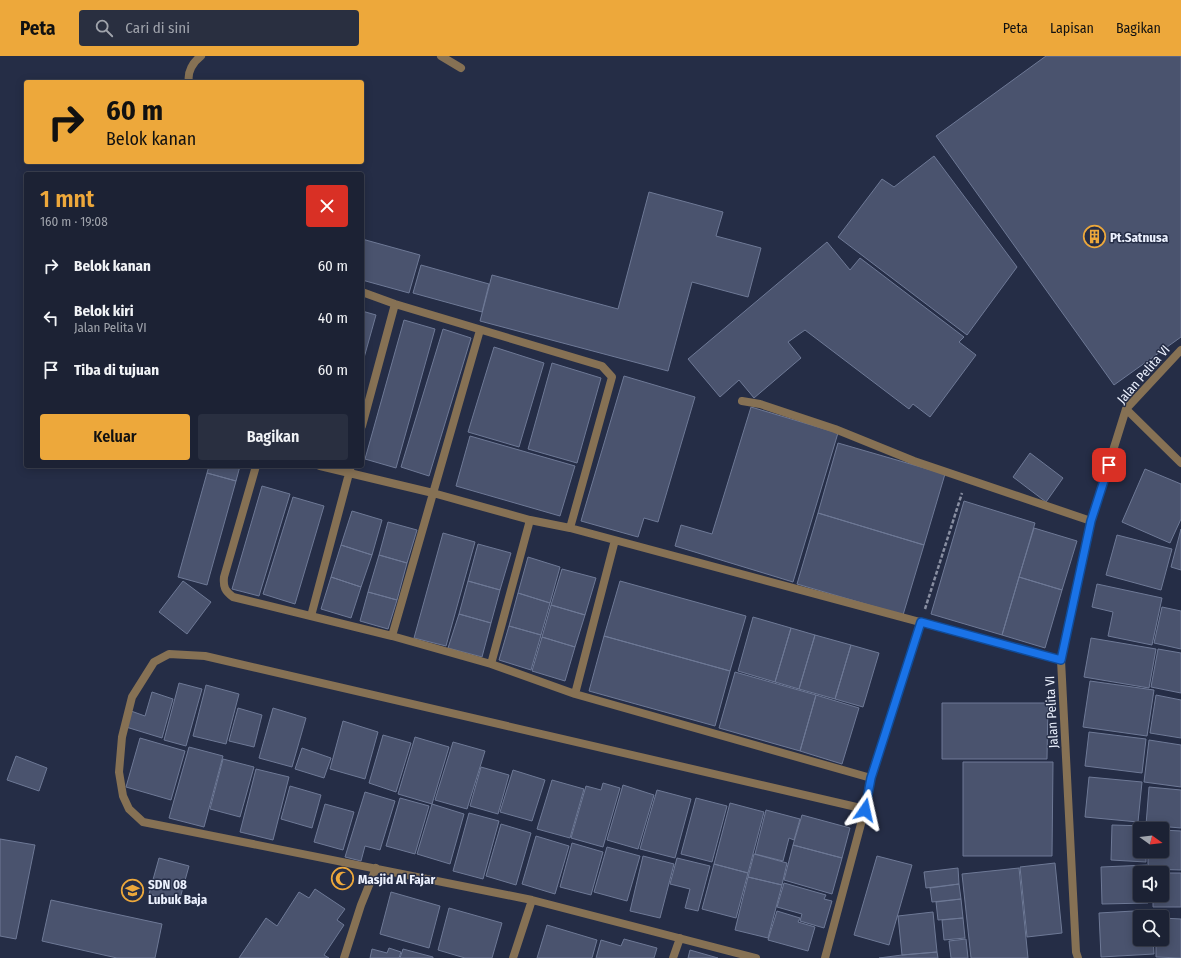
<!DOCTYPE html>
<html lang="id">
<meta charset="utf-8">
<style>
:root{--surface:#1c2234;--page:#292f40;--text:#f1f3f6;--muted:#a0a4ac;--line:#3a3f4f;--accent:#eda83b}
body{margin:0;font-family:"Fira Sans Condensed",sans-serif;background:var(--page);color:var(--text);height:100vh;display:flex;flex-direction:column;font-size:15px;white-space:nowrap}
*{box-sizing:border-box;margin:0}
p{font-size:13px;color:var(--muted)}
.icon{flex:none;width:22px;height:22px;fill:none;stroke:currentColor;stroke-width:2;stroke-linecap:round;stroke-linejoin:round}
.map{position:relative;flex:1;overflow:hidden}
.sheet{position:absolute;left:24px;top:116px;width:340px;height:296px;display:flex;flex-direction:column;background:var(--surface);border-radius:4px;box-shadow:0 2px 10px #0003,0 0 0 1px var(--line)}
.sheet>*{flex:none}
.hud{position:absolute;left:24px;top:24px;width:340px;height:84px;border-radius:4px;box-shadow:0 2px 10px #0003,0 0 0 1px var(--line);background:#eda83b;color:#111;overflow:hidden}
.needle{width:26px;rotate:105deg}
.buttons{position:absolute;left:1133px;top:766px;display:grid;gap:8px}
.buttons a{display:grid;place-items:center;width:36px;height:36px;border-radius:4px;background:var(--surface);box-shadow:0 2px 10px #0003,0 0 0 1px var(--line);font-size:20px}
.pin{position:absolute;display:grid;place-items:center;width:34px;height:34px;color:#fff;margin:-17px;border-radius:8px;box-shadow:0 2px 6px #0006}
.me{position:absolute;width:44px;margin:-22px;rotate:11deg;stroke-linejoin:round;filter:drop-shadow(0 0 3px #0008)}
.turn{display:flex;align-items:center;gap:14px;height:84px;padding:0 16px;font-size:18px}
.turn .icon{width:52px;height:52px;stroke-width:2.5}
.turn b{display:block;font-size:28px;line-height:34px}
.round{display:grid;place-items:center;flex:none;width:42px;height:42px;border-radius:4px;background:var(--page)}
.overview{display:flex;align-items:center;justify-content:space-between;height:68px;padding:0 16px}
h1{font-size:24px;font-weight:600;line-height:30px;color:var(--accent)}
.cta{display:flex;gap:8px;margin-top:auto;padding:8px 16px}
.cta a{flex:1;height:46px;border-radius:4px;background:var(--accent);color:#111;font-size:16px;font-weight:600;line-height:46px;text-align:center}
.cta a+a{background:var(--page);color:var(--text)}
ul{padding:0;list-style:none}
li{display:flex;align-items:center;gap:12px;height:52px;padding:0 16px}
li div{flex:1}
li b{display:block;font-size:15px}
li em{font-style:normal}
header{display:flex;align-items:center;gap:24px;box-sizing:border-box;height:56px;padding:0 20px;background:var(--accent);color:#111}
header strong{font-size:19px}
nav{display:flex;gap:22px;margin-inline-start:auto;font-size:14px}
.search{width:280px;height:36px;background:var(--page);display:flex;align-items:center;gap:10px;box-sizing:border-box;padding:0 14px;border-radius:4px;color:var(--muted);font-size:15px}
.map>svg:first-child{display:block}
</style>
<header>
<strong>Peta</strong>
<div class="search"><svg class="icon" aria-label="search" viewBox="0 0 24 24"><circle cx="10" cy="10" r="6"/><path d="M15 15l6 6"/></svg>Cari di sini</div>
<nav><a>Peta</a><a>Lapisan</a><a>Bagikan</a></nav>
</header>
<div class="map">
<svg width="1181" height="902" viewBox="0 0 1181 902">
<rect width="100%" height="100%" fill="#252d46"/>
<path fill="#4a536e" stroke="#6e7996" d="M1046 0H1181V281L1114 329 936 80Z
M934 100 1017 211 967 279 838 181 882 123 894 131Z
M649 136 723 156 716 180 761 192 748 241 692 226 668 315 480 265 492 219 618 253Z
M362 183 420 199 409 237 362 224Z
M827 186 850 214 860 202 964 281 959 286 976 299 930 361 913 348 909 353 805 274 788 286 801 302 754 342 739 324 720 341 688 303Z
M421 209 489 228 482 256 413 237Z
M362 255 376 259 362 309Z
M404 264 435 273 396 412 365 403Z
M443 273 471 282 429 420 401 411Z
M494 291 544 307 519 391 468 376Z
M552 307 601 322 577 407 528 393Z
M624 320 695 341 658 466 644 462 638 481 581 465Z
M751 351 838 377 793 526 675 490 681 469 712 478Z
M470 380 575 410 560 460 456 430Z
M838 387 945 418 924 489 818 457Z
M1030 397 1063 422 1046 446 1013 421Z
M209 410H240L236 425 207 417Z
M1145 413 1181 428V463L1170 487 1122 466Z
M207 417 236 425 207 529 178 521Z
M262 430 290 438 259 540 232 533Z
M293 441 324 450 295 548 263 538Z
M964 445 1035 467 1002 579 931 558Z
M352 455 382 464 372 499 341 489Z
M818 457 924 489 903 559 797 528Z
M388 466 417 474 407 507 379 499Z
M1034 472 1077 485 1062 534 1019 521Z
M1181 473V514L1171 511Z
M443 477 475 486 446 590 414 582Z
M1117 479 1172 493 1161 534 1106 519Z
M478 488 511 497 500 534 468 525Z
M341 489 372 499 361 531 331 521Z
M379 499 407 507 397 544 368 536Z
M528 501 560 511 550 547 518 537Z
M562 513 596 522 585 559 551 549Z
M331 521 361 531 351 562 321 553Z
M1019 521 1062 534 1045 592 1002 579Z
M183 525 211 546 187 578 159 556Z
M468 525 500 534 491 567 459 558Z
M620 525 746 560 730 615 604 580Z
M1097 528 1162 542 1152 589 1108 580 1113 556 1092 551Z
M368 536 397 544 388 573 360 565Z
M518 537 550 547 541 579 509 570Z
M551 549 585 559 575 591 542 581Z
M1162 551 1181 555V593L1154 587Z
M459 558 491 567 482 601 448 592Z
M753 561 791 572 775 626 738 615Z
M509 570 541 579 531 614 499 604Z
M791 572 815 579 799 633 775 626Z
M815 579 851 589 835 643 799 633Z
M604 580 730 615 715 670 589 635Z
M542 581 575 591 565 625 532 615Z
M1091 582 1156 593 1149 632 1084 621Z
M851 589 879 597 863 651 835 643Z
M1158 593 1181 597V637L1151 631Z
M735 616 816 639 800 695 719 672Z
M1090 625 1154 634 1147 680 1083 671Z
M179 627 202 633 186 690 164 684Z
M206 629 239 638 226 688 193 680Z
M152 636 173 643 162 682 126 671 131 655 145 660Z
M816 639 859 652 842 708 800 695Z
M1156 639 1181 644V682L1150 677Z
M942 647H1048L1047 703H942Z
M238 652 262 659 254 691 229 685Z
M273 652 306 662 292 711 259 702Z
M343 665 378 676 365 723 330 713Z
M1089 676 1146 683 1142 717 1085 710Z
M383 679 411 687 396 736 369 727Z
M415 681 449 691 432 748 398 738Z
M140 682 185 695 171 744 126 731Z
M1149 684 1181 689V731L1144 726Z
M453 686 485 695 467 753 435 744Z
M189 691 223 700 204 771 169 762Z
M302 692 331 702 324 722 295 713Z
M16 700 47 712 39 735 7 724Z
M223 703 254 711 240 761 210 753Z
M963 706H1053L1052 800H963Z
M481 711 509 719 498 758 470 750Z
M256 713 289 721 273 784 240 776Z
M513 714 545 724 532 765 500 756Z
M1089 721 1142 726 1138 766 1085 761Z
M552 724 584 733 570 782 537 773Z
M603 727 620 732 603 791 571 782 586 730 601 734Z
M623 729 654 739 638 793 607 784Z
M290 730 321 739 312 772 281 763Z
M1149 731 1181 734V772L1146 769Z
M657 734 691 743 675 802 640 793Z
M365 736 395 745 380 794 365 790 361 805 345 801Z
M400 742 429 750 415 798 386 790Z
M696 742 727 750 712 806 681 798Z
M730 747 764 756 748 817 714 808Z
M325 748 354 756 343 794 314 786Z
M432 748 464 758 450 808 417 798Z
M766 754 800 763 794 784 789 782 783 805 755 798Z
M469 757 499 765 483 823 453 815Z
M802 759 850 772 842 802 793 789Z
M501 768 531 777 516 829 486 820Z
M1112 769 1147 770V773H1140V795H1146V806L1111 804Z
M1162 774 1181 775V814L1148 813V795H1162Z
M536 780 569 790 555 838 522 828Z
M0 783 35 789 16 883 0 880Z
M572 787 603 796 591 839 560 831Z
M793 789 842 802 832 838 784 824Z
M607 791 640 800 627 845 594 836Z
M754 798 787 807 782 829 748 821Z
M643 800 674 808 660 862 630 855Z
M877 800 912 809 889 889 854 879Z
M159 802 189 810 179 846 149 838Z
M677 802 710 810 698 855 685 852 690 833 670 828Z
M1055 807 1062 877 1027 881 1020 811Z
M714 808 748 817 736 862 702 853Z
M1147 809V817H1140V839H1147L1148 847 1102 848 1101 811Z
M958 812 959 828 926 832 924 816Z
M1019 812 1028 902H971L962 818Z
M1162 817H1181V851H1153V839H1162Z
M748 821 782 829 768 882 735 874Z
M784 827 826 839 824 843 832 845 824 872 800 865 802 858 777 851Z
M959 828 961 843 932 846 930 832Z
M315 833 345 853 337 864 344 869 324 899 329 902H239L266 862 277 870 299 836 309 842Z
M391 836 440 850 429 892 380 878Z
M961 843 963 862 938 864 936 846Z
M51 844 162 868 155 902H117L42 885Z
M449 852 502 867 492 902H465L438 894Z
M1151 854 1152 861H1140V883H1153L1154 898 1101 901 1099 857Z
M777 855 800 862 798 866 815 871 808 895 768 884Z
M933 856 937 896 902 899 898 860Z
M963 862 965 882 944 884 942 864Z
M1162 862 1181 863V902L1156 901V883H1162Z
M547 869 597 884 592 902H537Z
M624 883 657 892 654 902H596L601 884 621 890Z
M966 883 968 902H951L949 885Z
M389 892 401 896 399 902H370L372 893 387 897Z
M403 893 433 901V902H400Z
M690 894 718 902H688Z
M937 896 938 902H879L902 899Z"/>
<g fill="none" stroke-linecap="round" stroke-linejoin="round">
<path stroke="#898fa2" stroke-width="2.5" stroke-dasharray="4 2" stroke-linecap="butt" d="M925 553 962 437"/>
<path stroke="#867154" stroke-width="8" d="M441 0 461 12
M189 26C187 16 193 6 201 0
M362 236 395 248 602 310 612 321 570 472
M742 345 760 348 835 373 914 405 1091 465
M362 370 395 248
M256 410 224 521C223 531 225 535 233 541L392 580 491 608 575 638 871 722
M320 410 433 437 530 464 570 472 1061 604
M311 560 351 410
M392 580 480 274
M491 608 530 464
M575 638 615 484
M344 902 361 849 376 812
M513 902 532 844
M673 902 680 882
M756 902 532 844 143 766 129 753 123 740 119 716 122 681 132 641 154 606 169 598 205 600 865 753
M825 902 865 753 871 722 921 566"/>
<path stroke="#867154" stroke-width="8" d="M1126 353 1181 407
M1078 902 1076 896 1061 604 1091 465 1126 353 1181 294"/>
</g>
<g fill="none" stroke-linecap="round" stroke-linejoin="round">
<defs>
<path id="route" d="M865 754 871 722 921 566 1061 604 1091 465 1109 409"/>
</defs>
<use href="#route" stroke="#114b97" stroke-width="10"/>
<use href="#route" stroke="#1a73e8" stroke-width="7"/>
</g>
<defs>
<symbol id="building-ring" viewBox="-11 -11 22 22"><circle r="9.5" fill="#252d46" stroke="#eda83b" stroke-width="1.5"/><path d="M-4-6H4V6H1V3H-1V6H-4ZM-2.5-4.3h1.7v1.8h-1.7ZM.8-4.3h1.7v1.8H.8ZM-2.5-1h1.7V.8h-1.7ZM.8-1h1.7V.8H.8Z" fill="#eda83b"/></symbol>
<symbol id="mosque-ring" viewBox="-11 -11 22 22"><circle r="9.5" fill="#252d46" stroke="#eda83b" stroke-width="1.5"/><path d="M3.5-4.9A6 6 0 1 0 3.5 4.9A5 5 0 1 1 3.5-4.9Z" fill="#eda83b"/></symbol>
<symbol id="school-ring" viewBox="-11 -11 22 22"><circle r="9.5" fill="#252d46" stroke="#eda83b" stroke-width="1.5"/><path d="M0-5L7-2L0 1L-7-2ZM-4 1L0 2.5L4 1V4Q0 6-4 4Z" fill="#eda83b"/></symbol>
</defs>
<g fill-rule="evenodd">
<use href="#building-ring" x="1082" y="168" width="25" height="25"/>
<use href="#mosque-ring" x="330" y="810" width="25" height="25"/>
<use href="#school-ring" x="120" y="822" width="25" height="25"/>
</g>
<g text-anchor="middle" stroke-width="3" stroke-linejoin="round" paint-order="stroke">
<g font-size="13" font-weight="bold" fill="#ecf1fe" stroke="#252d46" text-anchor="start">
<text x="1110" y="186">Pt.Satnusa</text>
<text x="358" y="828">Masjid Al Fajar</text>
<text x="148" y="833">SDN 08<tspan x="148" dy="15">Lubuk Baja</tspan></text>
</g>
<g font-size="13" fill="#ecf1fe" stroke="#252d46">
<text transform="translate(1143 318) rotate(-49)" y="5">Jalan Pelita VI</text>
<text transform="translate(1051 656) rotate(-93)" y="5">Jalan Pelita VI</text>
</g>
</g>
</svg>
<div class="buttons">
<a><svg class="needle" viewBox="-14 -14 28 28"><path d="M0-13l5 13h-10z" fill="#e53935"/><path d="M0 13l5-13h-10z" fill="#a0a4ac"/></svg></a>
<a><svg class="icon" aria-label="sound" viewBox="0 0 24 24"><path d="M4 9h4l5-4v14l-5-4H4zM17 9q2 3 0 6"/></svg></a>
<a><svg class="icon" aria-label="search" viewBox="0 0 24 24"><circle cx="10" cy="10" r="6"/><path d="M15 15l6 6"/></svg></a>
</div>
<div class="pin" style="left:1109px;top:409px;background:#d93025"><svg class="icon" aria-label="arrive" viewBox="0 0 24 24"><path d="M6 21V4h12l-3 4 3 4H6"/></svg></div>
<svg class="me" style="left:865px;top:754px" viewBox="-20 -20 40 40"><path d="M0-17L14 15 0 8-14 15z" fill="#1a73e8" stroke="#fff" stroke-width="4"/></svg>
<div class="hud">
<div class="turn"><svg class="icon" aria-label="right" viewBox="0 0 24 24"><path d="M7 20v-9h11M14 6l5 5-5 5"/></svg><div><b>60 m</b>Belok kanan</div></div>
</div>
<section class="sheet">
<div class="overview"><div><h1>1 mnt</h1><p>160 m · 19:08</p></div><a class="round" style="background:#d93025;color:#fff"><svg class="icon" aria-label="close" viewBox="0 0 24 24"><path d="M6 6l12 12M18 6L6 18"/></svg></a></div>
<ul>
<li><svg class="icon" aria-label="right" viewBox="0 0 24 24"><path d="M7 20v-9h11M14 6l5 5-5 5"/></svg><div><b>Belok kanan</b></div><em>60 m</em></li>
<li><svg class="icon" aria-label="left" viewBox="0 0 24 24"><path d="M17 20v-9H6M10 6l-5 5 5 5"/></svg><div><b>Belok kiri</b><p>Jalan Pelita VI</p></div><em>40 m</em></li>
<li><svg class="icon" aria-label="arrive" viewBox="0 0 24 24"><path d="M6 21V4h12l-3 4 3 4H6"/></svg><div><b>Tiba di tujuan</b></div><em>60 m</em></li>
</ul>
<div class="cta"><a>Keluar</a><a>Bagikan</a></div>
</section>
</div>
